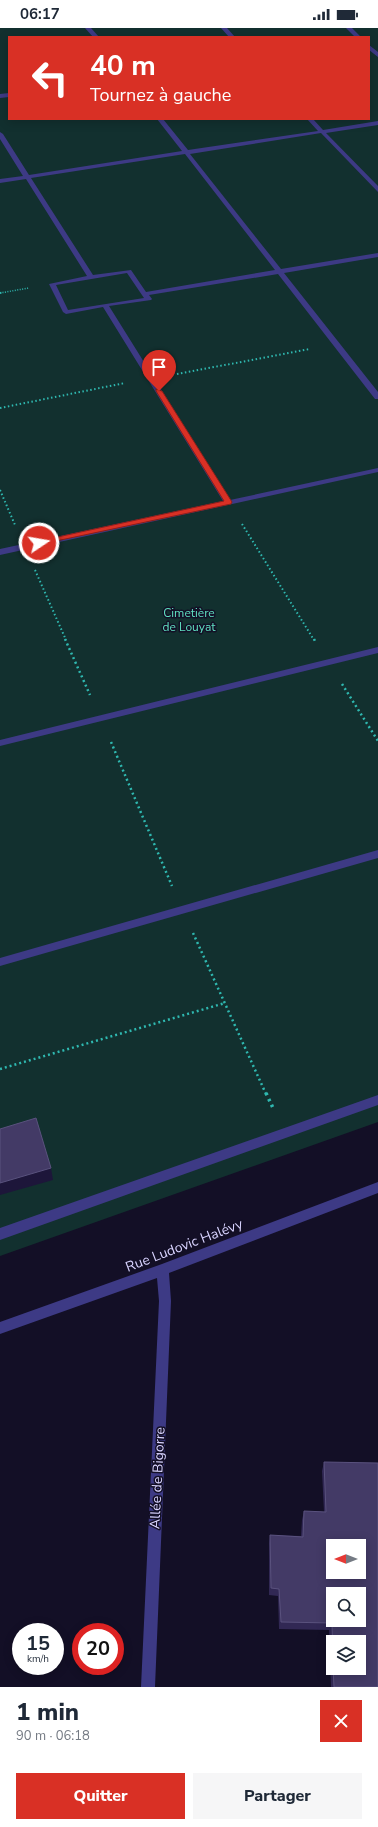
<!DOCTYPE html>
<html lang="fr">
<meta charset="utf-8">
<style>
:root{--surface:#fff;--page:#f6f6f7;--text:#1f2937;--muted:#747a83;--accent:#d93025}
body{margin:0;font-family:"Nunito Sans",sans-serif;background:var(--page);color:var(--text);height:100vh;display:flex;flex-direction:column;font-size:15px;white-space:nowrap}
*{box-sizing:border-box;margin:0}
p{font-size:13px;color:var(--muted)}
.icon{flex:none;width:22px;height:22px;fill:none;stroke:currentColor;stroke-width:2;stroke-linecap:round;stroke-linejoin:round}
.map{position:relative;height:1659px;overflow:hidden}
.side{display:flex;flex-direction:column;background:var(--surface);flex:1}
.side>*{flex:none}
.banner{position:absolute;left:8px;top:8px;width:362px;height:84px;border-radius:0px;box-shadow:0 2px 10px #0003;background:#d93025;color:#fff;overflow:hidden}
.needle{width:26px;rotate:270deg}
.fabs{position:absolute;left:326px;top:1511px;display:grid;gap:8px}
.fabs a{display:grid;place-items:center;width:40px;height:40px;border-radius:0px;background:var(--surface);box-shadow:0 2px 10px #0003;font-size:20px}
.speed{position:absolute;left:12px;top:1595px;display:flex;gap:8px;font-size:20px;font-weight:700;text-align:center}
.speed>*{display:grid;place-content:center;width:52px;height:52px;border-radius:50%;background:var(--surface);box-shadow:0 2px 10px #0003;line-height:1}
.speed small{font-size:10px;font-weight:400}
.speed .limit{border:6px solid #d22;background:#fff;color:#111}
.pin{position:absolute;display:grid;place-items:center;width:34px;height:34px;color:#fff;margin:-41px -17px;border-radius:50% 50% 50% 0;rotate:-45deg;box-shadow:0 0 4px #0007}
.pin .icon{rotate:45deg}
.me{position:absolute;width:44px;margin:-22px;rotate:78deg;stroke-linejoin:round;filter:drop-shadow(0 0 3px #0008)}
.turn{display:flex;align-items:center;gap:14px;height:84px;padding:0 16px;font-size:18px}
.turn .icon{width:52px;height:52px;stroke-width:2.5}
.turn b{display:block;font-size:28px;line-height:34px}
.round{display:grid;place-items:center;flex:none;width:42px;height:42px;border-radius:0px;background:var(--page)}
.headline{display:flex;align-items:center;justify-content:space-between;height:68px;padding:0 16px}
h1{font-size:24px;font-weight:800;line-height:30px}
.primary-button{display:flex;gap:8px;margin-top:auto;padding:8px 16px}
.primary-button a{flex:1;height:46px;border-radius:0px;background:var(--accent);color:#fff;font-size:16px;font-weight:800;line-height:46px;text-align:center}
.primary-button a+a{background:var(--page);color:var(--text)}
.status{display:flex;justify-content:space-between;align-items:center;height:28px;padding:0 20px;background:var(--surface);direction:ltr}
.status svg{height:11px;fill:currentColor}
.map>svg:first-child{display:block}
</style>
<div class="status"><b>06:17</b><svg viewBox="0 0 49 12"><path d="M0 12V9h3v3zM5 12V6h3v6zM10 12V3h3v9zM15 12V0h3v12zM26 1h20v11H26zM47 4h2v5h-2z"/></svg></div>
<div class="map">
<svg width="378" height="1659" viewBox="0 0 378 1659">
<rect width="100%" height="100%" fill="#130f26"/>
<path fill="#12302f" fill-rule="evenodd" d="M0 0H378V1094L0 1228ZM9 9H369V91H9Z"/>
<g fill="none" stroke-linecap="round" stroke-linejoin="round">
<path stroke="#2fb8b0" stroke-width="1.5" stroke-dasharray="1 1.5" stroke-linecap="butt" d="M0 265 29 260"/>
<path stroke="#2fb8b0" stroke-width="2" stroke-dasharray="1.5 2.5" stroke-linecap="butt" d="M0 265 4 264
M177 346 310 321
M0 380 125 355
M0 462 15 497
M242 496 314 612
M35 542 66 612"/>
<path stroke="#2fb8b0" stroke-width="2.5" stroke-dasharray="2 3" stroke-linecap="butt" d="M65 611 90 667
M314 611 315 613
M342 656 378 713
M111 714 172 858
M193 905 266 1066
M0 1041 225 975"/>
<path stroke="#2fb8b0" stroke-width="3.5" stroke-dasharray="2.5 4" stroke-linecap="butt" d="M266 1065 273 1080"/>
<path fill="#3d3a85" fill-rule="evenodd" d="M85 0H91L99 9H93Z
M221 0H227L235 9H229Z
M346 0H352L361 9H355Z
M369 17 378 24V29L369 22Z
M9 65V69L0 70V66Z
M157 91H163L188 122 318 103 307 91H313L323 102 378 93V97L326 105 378 158V164L321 105 190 126 281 241 378 225V229L284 245 378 364V371H375L278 246 149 267 152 271 151 272 109 278 230 472 378 440V444L0 527V521L223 473 103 279 66 286 63 284 49 256 87 248 26 151 0 155V151L23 148 0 111V104L3 106 29 147 182 123ZM185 126 275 242 146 264 131 242 93 247 31 150ZM127 245 144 270 68 282 56 257Z
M378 619V625L0 718V712Z
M378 822V830L0 938V930Z
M378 1067V1077L0 1212V1200Z"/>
<path fill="#3d3a85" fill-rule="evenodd" d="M378 1154V1165L169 1245 171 1273 155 1659H141L159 1273 157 1250 0 1306V1294L162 1236Z"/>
</g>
<path fill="#312854" d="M324 1434 378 1659H331L329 1602 279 1601 278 1568 269 1567V1515L270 1507 301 1508 302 1492 304 1483 324 1484 322 1443Z"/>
<path fill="#1d163a" d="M51 1140 53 1152 0 1167V1155Z"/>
<path fill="#433a66" stroke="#5a527e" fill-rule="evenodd" d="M36 1090 51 1140 0 1155V1101Z
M324 1434 378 1435V1659H334L333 1640H359V1614H333V1635L332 1595 281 1594 279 1561 271 1560 270 1507 303 1509 304 1483 326 1484ZM333 1518H359V1544H333ZM333 1566H359V1592H333Z"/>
<path fill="#d93025" stroke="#8d1f18" d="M156 361 162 363 232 474 231 476 37 517V514L39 513 224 473 156 363Z"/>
<g text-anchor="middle" stroke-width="3" stroke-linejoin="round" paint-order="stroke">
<g font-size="12" fill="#5fe0c0" stroke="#130f26">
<text x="189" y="589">Cimetière<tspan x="189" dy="14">de Louyat</tspan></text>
</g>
<g font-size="14" fill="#d9d4ff" stroke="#130f26">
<text transform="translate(184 1217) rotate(-21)" y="5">Rue Ludovic Halévy</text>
<text transform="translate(157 1450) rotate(-87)" y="5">Allée de Bigorre</text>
</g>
</g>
</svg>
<div class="fabs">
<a><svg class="needle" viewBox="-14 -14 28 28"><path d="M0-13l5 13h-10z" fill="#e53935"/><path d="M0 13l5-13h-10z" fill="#747a83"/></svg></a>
<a><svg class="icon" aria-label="search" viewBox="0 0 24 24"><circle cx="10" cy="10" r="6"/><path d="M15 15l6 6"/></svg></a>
<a><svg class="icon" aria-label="layers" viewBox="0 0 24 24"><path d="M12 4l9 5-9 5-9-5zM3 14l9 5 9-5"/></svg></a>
</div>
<div class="speed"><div>15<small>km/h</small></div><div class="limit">20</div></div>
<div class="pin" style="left:159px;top:363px;background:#d93025"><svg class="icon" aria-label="arrive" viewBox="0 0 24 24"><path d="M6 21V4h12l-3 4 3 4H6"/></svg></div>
<svg class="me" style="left:39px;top:515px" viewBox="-20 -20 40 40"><circle r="17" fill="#d93025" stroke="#fff" stroke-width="3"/><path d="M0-11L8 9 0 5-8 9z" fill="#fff"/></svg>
<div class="banner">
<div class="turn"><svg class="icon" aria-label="left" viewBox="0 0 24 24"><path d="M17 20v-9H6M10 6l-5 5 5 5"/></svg><div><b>40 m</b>Tournez à gauche</div></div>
</div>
</div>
<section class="side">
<div class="headline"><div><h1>1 min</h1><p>90 m · 06:18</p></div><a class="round" style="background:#d93025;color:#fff"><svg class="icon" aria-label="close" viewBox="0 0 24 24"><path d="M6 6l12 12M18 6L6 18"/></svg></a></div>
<div class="primary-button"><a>Quitter</a><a>Partager</a></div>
</section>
